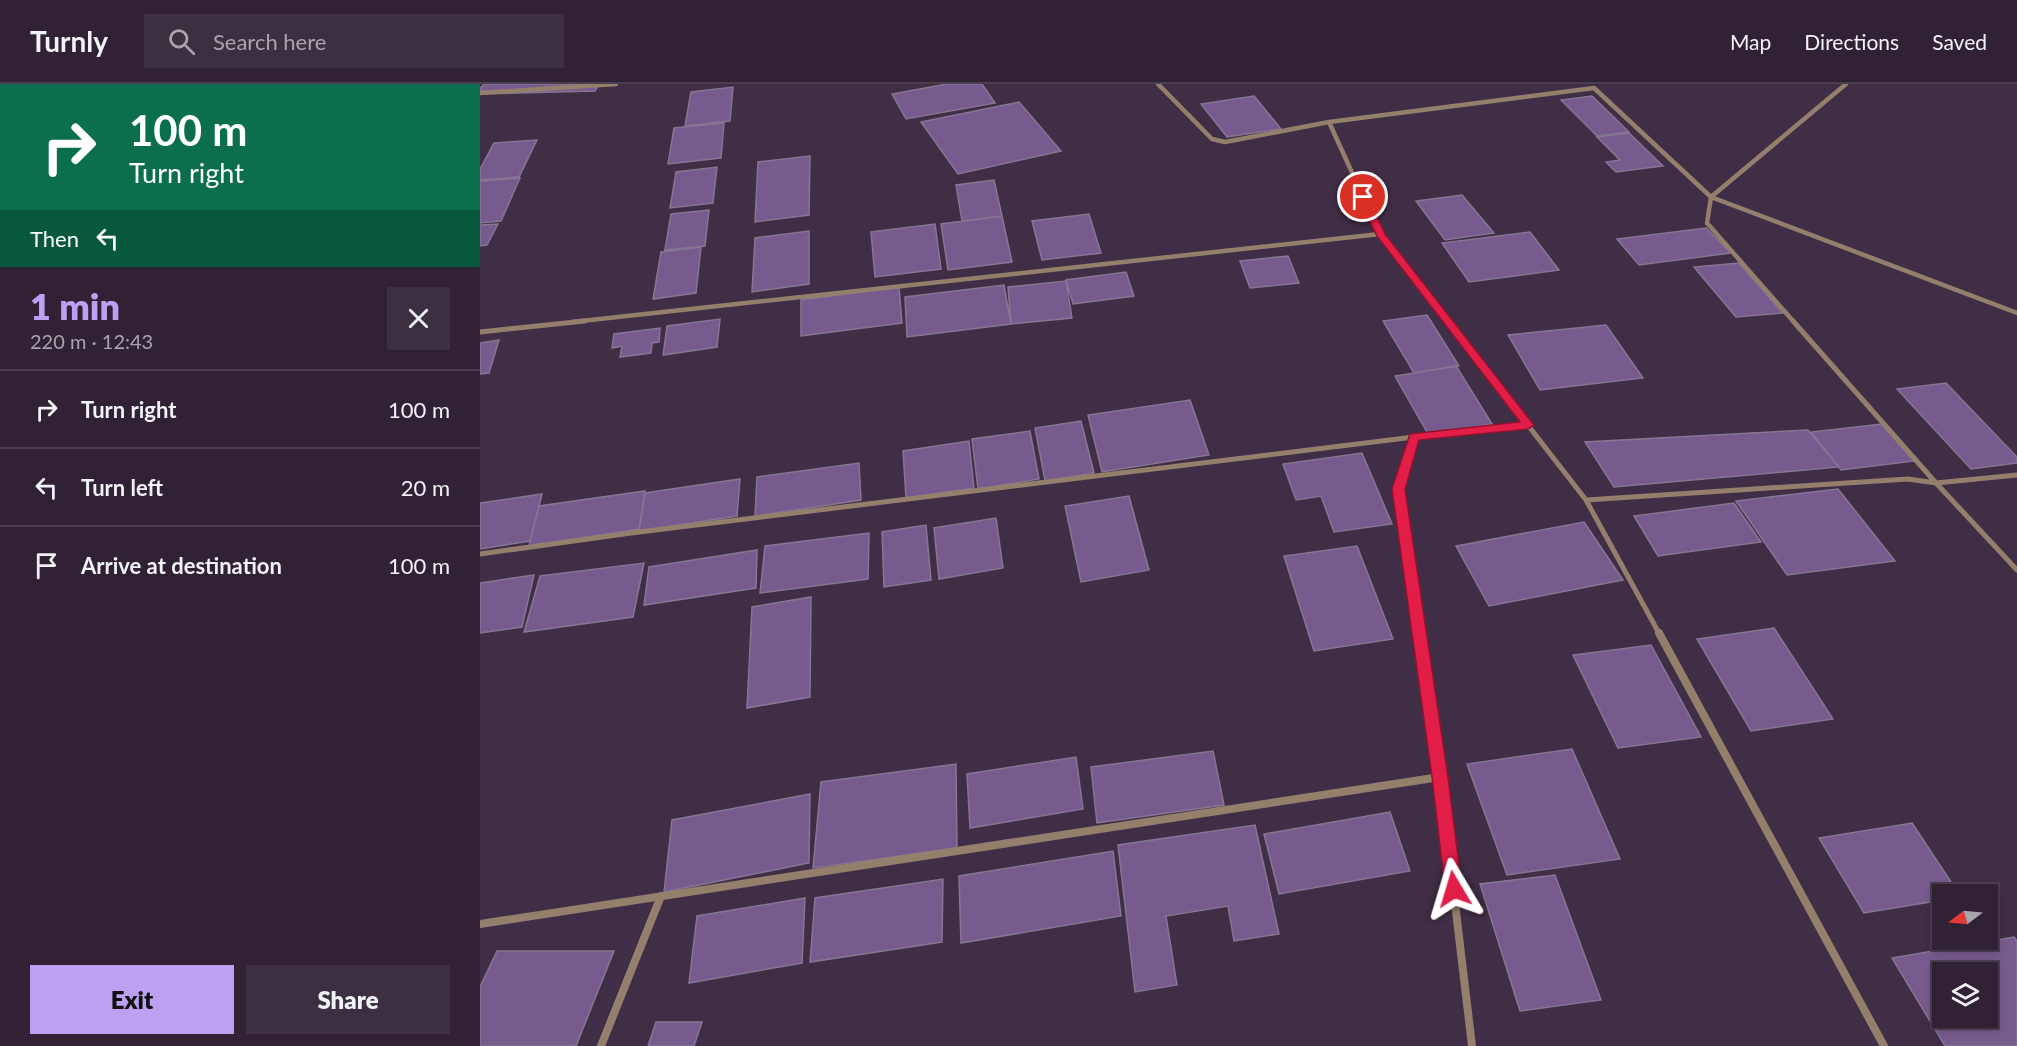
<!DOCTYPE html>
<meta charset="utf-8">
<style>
:root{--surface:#302234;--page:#3c2f40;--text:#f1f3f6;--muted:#a8a4ac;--line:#4b3f4f;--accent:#bca0f2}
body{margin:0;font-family:Lato,sans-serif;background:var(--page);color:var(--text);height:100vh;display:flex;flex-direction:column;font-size:22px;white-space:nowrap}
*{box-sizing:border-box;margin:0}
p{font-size:20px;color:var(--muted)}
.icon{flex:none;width:33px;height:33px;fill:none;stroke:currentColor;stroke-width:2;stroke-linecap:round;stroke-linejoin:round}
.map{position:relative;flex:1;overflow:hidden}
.details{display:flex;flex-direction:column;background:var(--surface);width:480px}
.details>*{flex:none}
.banner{background:#0b6e4f;color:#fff;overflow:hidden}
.needle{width:39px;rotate:254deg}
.tools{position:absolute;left:1452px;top:800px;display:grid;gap:12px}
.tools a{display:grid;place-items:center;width:66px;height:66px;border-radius:0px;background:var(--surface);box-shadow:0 3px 9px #0003,0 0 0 2px var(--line);font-size:30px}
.pin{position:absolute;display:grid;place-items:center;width:51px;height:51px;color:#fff;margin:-26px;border:3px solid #fff;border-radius:50%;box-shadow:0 2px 6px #0007}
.me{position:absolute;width:66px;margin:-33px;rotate:353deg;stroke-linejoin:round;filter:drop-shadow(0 0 4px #0008)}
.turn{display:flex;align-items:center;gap:21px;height:126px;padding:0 30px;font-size:27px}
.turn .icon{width:78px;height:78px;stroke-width:2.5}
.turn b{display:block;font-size:42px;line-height:51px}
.then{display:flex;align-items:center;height:57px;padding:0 30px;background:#0003;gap:12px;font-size:22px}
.round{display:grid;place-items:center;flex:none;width:63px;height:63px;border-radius:0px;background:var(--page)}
.summary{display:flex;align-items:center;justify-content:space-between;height:102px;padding:0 30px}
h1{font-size:36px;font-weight:800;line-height:45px;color:var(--accent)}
.primary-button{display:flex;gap:12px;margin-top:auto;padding:12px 30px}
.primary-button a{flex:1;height:69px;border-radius:0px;background:var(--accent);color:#111;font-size:24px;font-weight:800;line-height:69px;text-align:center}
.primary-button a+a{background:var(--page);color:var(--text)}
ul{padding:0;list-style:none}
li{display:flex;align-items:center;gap:18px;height:78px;padding:0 30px;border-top:2px solid var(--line)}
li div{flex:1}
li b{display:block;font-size:22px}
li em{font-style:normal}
header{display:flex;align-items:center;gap:36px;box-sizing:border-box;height:84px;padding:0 30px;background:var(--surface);border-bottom:2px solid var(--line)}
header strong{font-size:28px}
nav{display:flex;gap:33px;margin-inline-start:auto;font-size:21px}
.search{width:420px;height:54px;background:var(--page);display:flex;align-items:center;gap:15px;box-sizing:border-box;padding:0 21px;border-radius:0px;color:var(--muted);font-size:22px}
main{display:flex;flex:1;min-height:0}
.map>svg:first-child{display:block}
</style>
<header>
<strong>Turnly</strong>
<div class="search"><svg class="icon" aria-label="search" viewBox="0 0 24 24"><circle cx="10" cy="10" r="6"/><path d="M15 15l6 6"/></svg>Search here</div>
<nav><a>Map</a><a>Directions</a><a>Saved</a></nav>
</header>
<main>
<section class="details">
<div class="banner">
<div class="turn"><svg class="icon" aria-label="right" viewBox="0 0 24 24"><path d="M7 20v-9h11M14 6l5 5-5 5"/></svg><div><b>100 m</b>Turn right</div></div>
<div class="then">Then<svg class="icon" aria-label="left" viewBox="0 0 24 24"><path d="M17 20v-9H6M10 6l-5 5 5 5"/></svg></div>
</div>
<div class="summary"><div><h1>1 min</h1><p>220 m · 12:43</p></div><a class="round"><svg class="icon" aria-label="close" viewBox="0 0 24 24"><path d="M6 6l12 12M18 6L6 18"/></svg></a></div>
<ul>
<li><svg class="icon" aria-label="right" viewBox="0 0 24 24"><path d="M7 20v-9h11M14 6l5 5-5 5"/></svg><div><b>Turn right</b></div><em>100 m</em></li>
<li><svg class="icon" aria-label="left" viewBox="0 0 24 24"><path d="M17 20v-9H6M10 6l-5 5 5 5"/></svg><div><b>Turn left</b></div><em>20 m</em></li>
<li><svg class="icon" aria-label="arrive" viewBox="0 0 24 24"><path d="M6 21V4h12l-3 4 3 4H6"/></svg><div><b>Arrive at destination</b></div><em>100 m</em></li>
</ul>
<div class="primary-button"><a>Exit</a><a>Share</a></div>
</section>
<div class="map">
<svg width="1537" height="962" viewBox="0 0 1537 962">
<rect width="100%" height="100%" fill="#402e46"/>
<path fill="#785b8e" stroke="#867693" stroke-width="1.5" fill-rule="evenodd" d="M4 0H119L115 7 0 10V5Z
M467 0H502L515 19 426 35 412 10Z
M253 3 250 37 205 42 211 8Z
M774 12 801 45 747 53 721 20Z
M1112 12 1149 48 1117 52 1081 16Z
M539 18 581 67 478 90 441 38Z
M244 39 241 74 188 80 194 44Z
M1149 49 1183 82 1136 88 1126 78 1140 76 1117 53Z
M57 56 39 93 0 96V85L14 59Z
M330 72 329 131 275 138 278 78Z
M237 83 233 119 190 124 196 88Z
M40 94 21 137 0 139V97Z
M514 96 522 132 482 137 476 101Z
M982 111 1014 149 965 156 936 117Z
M229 126 225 162 185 166 191 130Z
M609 130 621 169 562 176 552 137Z
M522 132 532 178 468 186 461 140Z
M18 140 7 161 0 162V141Z
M455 140 461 185 395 193 391 148Z
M1226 144 1251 169 1159 181 1137 155Z
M329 147V200L272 208 275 154Z
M1050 148 1079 186 989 198 962 159Z
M221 163 216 209 173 215 181 168Z
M808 172 819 199 770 204 760 177Z
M1259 179 1303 229 1256 233 1214 183Z
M646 188 654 212 593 220 586 196Z
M586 197 592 234 531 240 528 203Z
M524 201 531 240 427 253 425 213Z
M419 203 422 239 321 252V216Z
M947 231 979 282 934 289 903 237Z
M240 235 237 263 183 271 187 242Z
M1126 241 1163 294 1060 306 1028 251Z
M180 244 179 258 172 259 171 269 140 273 142 262 132 264 134 250Z
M19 256 9 289 0 290V259Z
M976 282 1012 340 948 350 915 292Z
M1466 299 1537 373V379L1491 385 1417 305Z
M710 316 729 371 622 388 608 331Z
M601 337 614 389 565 397 555 344Z
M1402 340 1434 377 1361 386 1331 348Z
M1328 346 1359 383 1134 403 1105 358Z
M550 347 559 395 498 405 492 355Z
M489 357 494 404 426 414 423 367Z
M882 369 912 440 854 448 841 412 816 416 803 380Z
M379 379 381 416 275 432 277 393Z
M260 395 257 432 159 447 165 409Z
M1358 405 1415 477 1307 491 1256 417Z
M165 407 159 445 49 462 59 422Z
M62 410 50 457 0 465V419Z
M649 412 669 486 601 498 585 422Z
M1254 419 1281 458 1178 472 1154 432Z
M516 434 523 484 459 495 454 444Z
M1104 438 1143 496 1009 522 976 462Z
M446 441 451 496 404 503 402 448Z
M389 449 388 495 280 509 285 462Z
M877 462 913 555 834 567 804 472Z
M277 466 276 504 164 521 169 483Z
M164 479 153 533 44 548 60 492Z
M54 491 42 543 0 549V499Z
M331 513 330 613 267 624 272 523Z
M1294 544 1353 635 1271 647 1217 555Z
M1171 561 1221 653 1138 664 1093 571Z
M1092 665 1140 775 1027 791 987 680Z
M733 667 744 721 617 739 611 683Z
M596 673 603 725 490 744 487 690Z
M476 680 477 764 333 784 341 698Z
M330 710 329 779 184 808 192 736Z
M910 728 930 787 799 810 784 750Z
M1432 739 1479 810H1462V816L1384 829 1339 754Z
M775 741 799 850 754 857 748 822 686 832 697 901 655 908 638 761Z
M633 767 641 832 481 859 479 792Z
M1075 791 1121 916 1040 927 1000 800Z
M463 795 462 858 330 878 335 814Z
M325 814 322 879 209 899 217 832Z
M1534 853 1537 857V962H1465L1412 874ZM1462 888H1508V933H1462Z
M17 867H134L96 962H0V903Z
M176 938H222L214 962H168Z"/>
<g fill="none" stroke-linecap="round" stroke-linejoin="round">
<path stroke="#947f6c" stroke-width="4.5" d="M678 0 732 55 745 58 849 38 1114 4 1231 113 1227 139 1314 238
M1366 0 1231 113 1537 229
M0 9 136 0
M849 38 900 150 968 238
M92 238 900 150"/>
<path stroke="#947f6c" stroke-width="5" d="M967 237 1106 416 1180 551
M1313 237 1456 399 1537 486
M0 248 105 237
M1106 416 1428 395 1456 399 1537 391
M0 470 151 449 934 353
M940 551 919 405 934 353 1048 341"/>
<path stroke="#947f6c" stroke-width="8" d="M940 549 960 693 992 962
M1179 549 1404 962
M0 840 960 693
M121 962 181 812"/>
</g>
<path fill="#e11d48" stroke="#92132f" stroke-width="1.5" d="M880 111H887L905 150 1054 341 1048 345 939 356 925 405 968 693 982 805 980 811 974 813 968 811 965 805 952 693 912 405 930 350 1040 338 897 152 878 113Z"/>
</svg>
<div class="tools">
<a><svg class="needle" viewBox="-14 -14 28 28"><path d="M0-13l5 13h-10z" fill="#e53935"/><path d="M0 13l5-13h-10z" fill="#a8a4ac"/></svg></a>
<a><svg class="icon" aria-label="layers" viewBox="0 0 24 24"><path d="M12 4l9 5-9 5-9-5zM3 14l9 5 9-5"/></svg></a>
</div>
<div class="pin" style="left:883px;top:113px;background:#d93025"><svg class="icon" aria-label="arrive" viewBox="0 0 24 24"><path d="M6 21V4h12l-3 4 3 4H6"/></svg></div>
<svg class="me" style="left:974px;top:805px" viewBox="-20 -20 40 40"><path d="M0-17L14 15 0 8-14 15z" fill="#e11d48" stroke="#fff" stroke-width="4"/></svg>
</div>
</main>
